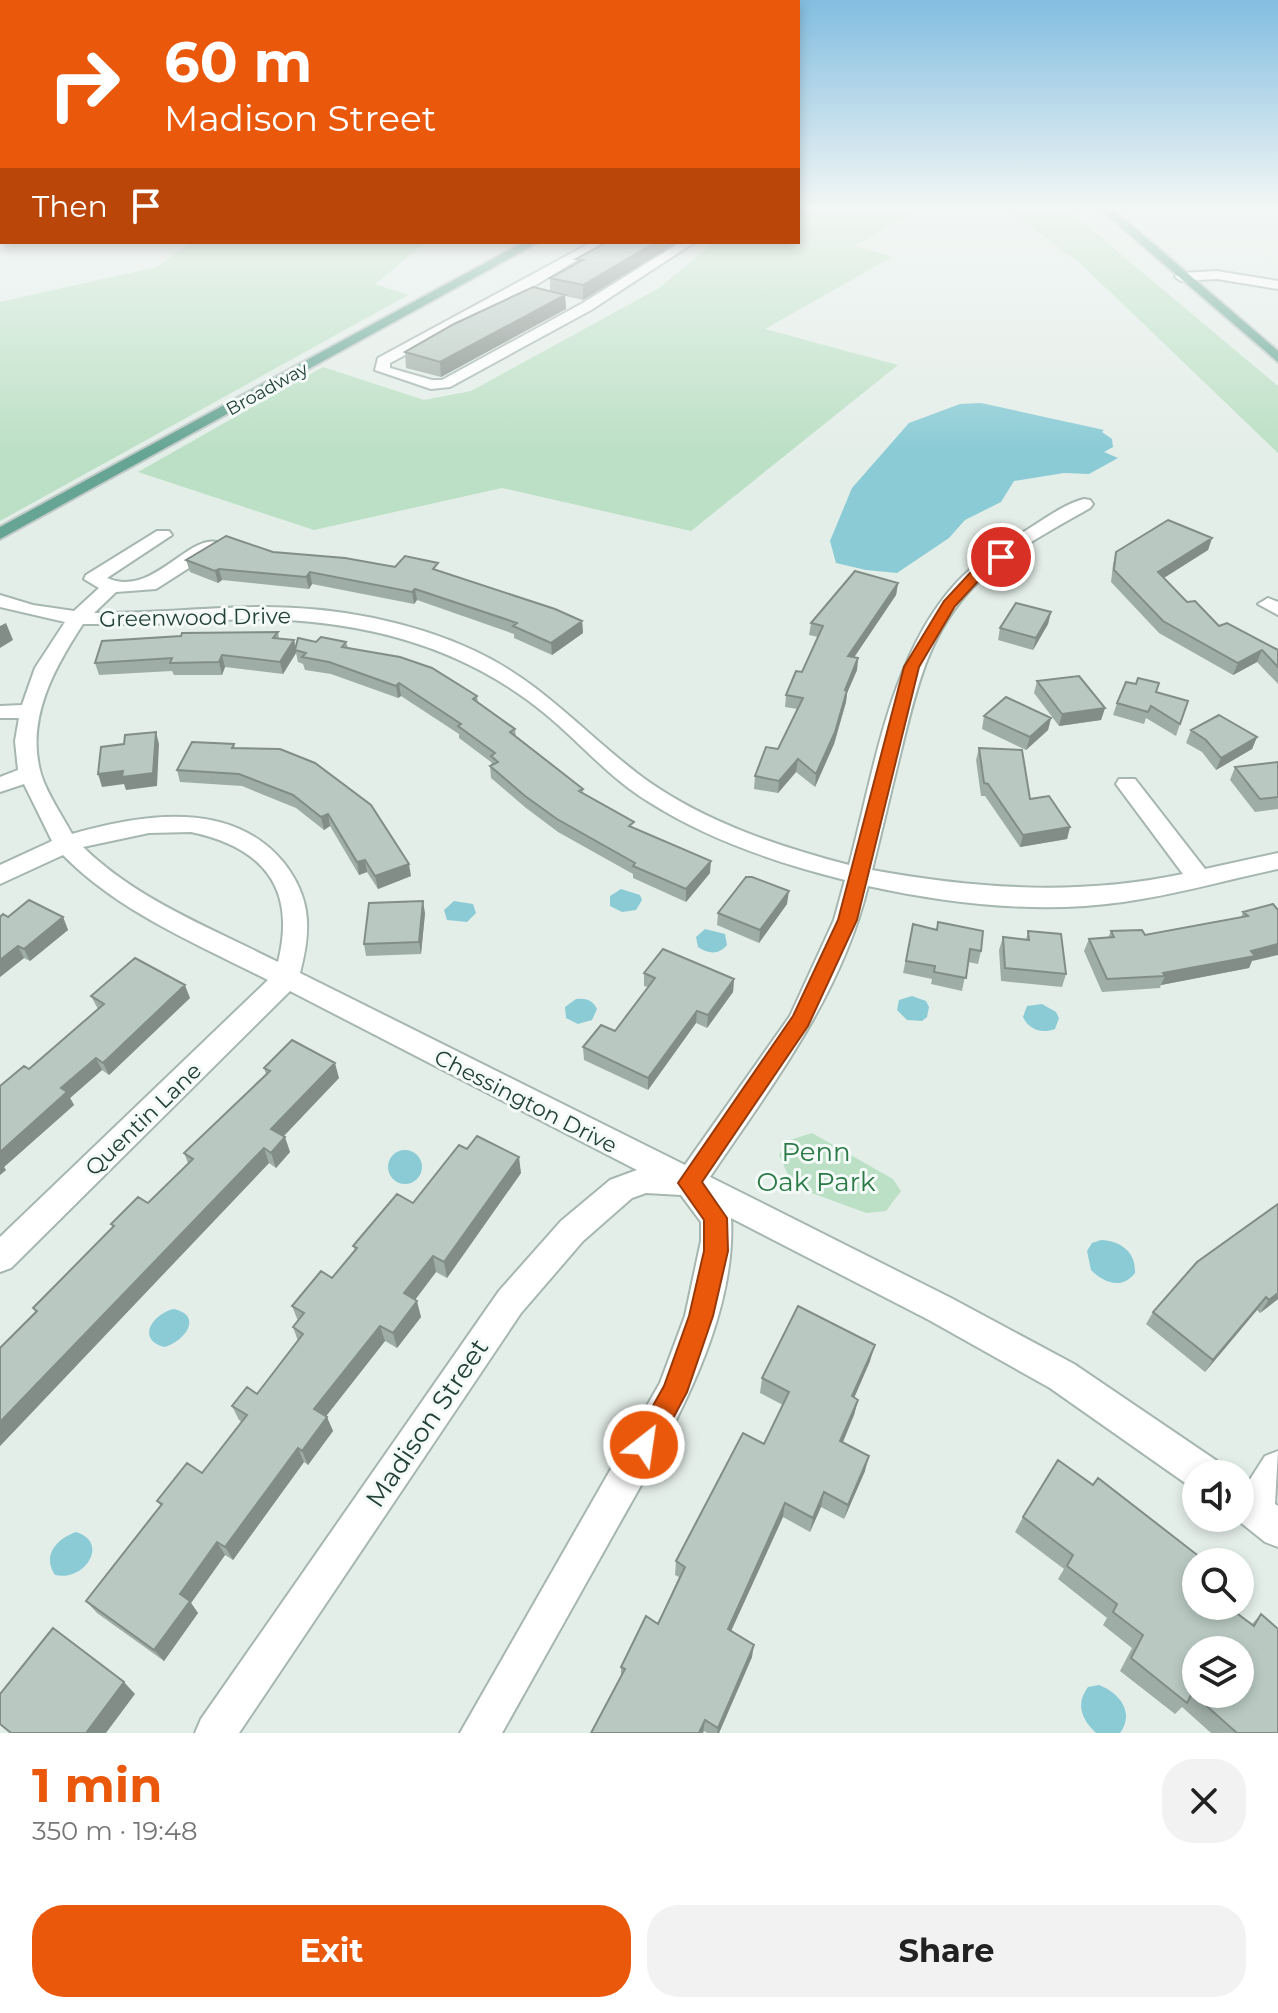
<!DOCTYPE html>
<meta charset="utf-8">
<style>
:root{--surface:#fff;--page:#f2f2f2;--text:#222;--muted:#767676;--accent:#ea580c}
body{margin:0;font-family:Montserrat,sans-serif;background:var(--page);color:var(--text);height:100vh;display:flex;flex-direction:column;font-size:30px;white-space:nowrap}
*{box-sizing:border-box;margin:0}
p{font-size:26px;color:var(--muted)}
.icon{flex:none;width:44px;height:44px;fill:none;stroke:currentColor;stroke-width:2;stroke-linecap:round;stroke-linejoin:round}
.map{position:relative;height:1733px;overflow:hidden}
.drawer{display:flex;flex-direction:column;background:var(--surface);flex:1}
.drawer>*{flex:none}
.top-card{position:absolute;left:0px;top:0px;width:800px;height:244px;box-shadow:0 4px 12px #0003;background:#ea580c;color:#fff;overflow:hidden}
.fabs{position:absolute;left:1182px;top:1460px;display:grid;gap:16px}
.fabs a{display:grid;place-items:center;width:72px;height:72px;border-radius:50%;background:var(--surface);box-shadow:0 4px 12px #0003;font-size:40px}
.pin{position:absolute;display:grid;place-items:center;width:68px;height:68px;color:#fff;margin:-34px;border:4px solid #fff;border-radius:50%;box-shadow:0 2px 8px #0007}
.me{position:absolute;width:88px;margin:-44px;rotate:30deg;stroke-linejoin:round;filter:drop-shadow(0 0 6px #0008)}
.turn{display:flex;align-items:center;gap:28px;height:168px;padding:0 32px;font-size:36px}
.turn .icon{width:104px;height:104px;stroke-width:2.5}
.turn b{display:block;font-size:56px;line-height:68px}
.then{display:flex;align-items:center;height:76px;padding:0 32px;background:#0003;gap:16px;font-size:30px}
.round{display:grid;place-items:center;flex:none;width:84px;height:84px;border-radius:32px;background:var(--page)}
.headline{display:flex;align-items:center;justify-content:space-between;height:136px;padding:0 32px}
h1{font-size:48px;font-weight:700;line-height:60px;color:var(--accent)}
.cta{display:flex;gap:16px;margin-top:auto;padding:16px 32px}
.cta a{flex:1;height:92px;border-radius:32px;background:var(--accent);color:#fff;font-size:32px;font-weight:700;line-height:92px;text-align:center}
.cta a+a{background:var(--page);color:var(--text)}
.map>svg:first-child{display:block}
</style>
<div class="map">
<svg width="1278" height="1733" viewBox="0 0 1278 1733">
<rect width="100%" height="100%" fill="#e4eee9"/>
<path fill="#bce0c5" d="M798 210H915L855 246 892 257 765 329 898 365 691 531 502 488 314 530 138 472 323 367 424 400 471 391 659 288 715 242H798Z
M1008 210H1068L1278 386V453L1080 263Z
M191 242H426L375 284 408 295 0 521V302L157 267Z
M812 1133 893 1179 901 1191 886 1211 866 1213 793 1186 779 1155 787 1141Z"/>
<path fill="#8acbd5" d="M981 403 1104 430 1102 432 1112 439 1113 447 1104 452 1118 458 1089 474 1064 473 1014 481 1001 502 965 520 949 538 897 573 866 570 836 563 830 541 852 488 909 423 960 404Z
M621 889 640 895 642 900 636 910 622 912 610 906V896Z
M454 901 473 904 476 913 467 922 447 920 444 910Z
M705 929 725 934 727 945C719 955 708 954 698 947L696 937Z
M912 996 926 1001 929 1007 927 1017 922 1021 907 1020 897 1010 899 1000Z
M576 999C586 998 593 1000 597 1009L592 1020 578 1024 566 1018 565 1007Z
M1042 1004 1056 1012 1059 1018 1055 1029C1042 1034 1029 1030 1023 1017L1027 1006Z
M388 1167a17 17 0 1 1 34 0a17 17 0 1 1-34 0Z
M1101 1240C1121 1241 1136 1252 1135 1273 1122 1290 1104 1283 1091 1270L1087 1251 1092 1243Z
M174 1309C204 1316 184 1342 164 1347 135 1339 154 1313 174 1309Z
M76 1532C110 1542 85 1582 55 1575 42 1556 56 1539 76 1532Z
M1099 1685C1120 1693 1135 1713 1120 1733H1096C1082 1720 1075 1704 1088 1687Z"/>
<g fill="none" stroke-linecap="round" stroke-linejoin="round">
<defs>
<path id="minor" d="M592 242H607L521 294 390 363V368L432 380H442L581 304 681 242H695L591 310 450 387 431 389 375 370 378 358Z
M1217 271 1278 281V289L1217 279 1181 281 1175 277 1181 273Z
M1084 499 1090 500 1093 504 1090 508C1050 531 1007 553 974 586 928 633 916 690 901 751 891 791 882 831 872 870 977 889 1078 896 1183 874L1116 784 1119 779H1135L1205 869 1278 853V869C1226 880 1175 895 1123 902 1039 914 950 904 868 886 841 996 772 1085 710 1177L951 1298 1074 1364 1217 1461 1222 1474H1196V1488L1191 1487 1050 1388 929 1320 731 1218C737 1327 664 1444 613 1535 576 1601 539 1667 502 1733H460L660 1383 685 1316 701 1241V1222L681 1195 646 1193 632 1198 583 1241 521 1313 239 1733H195L201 1719 499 1291 561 1221 610 1180 637 1170 290 991 11 1268 0 1272V1237L268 980C197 944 119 912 63 855L0 884V865L52 841 24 784 0 792V777L18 770 15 741 19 718H0V706L22 705 35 668 65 622 0 607V595L33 605 74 611 99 588 84 579 86 575 157 531H169L172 535 107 578C152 598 187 535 217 542L220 546 217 550 156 589 116 592 94 613C151 614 207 607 264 607 335 607 411 621 475 651 544 683 589 739 649 782 708 823 780 847 849 865 874 772 890 654 957 582 976 562 1001 546 1025 531 1043 520 1064 504 1084 499ZM243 619C352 618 457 642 543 712 579 741 609 778 649 802 709 840 777 863 845 880L834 920 790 1016 685 1165 300 973C311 931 312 899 284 863 232 799 142 814 72 834 62 815 47 794 41 774 25 719 55 667 83 624H151ZM191 832C262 847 297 887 278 962 211 928 137 900 83 847L149 833Z
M1268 598 1278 602V615L1258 604Z
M1278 1451 1275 1504 1278 1506V1547L1265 1542 1235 1518H1240V1481L1247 1484 1265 1456Z"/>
<path id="major" d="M1101 210H1114L1278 351V362Z
M524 242H539L0 539V527Z"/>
</defs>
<use href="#minor" stroke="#a6b6b0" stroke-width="4"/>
<use href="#major" stroke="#c1cac7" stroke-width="4"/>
<use href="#minor" fill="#fff" fill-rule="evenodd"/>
<use href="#major" fill="#66a593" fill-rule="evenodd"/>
</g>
<path fill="#9fada7" d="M607 242H678L583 300 565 296 566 309 441 377 406 368 405 352 550 291V278L577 263 576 259Z
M1212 538 1208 550 1164 578 1187 602 1219 626 1278 650V684L1257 662 1233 675 1159 633 1111 582 1113 564 1116 552Z
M273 552 439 571 582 621 583 633 552 655 514 638V634L417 600 414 604 312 584 309 589 222 580 218 583 190 572 186 560Z
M898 583 896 595 854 657 858 658 857 670 847 693 846 702 834 744 815 787 796 772 778 793 754 789 755 776 778 749 797 709 785 707 786 695 802 672 818 637 809 635 811 623Z
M1051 612 1048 624 1033 650 998 640 1000 628Z
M278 632 279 639 294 640 296 648 316 642H346L348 648 477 696 478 702 515 729 516 737 583 789V794L634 828 710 873 686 902 633 878V874L558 832 526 808 491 778 490 766 492 765 491 762 459 738V734L401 696 398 698 331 674 305 670 303 664 298 662 296 653 283 674 225 667 222 675H174L172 671 99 675 95 663Z
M1037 681 1105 708 1101 720 1059 726 1034 693Z
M1156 692 1188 701 1176 736 1146 718 1144 724 1113 715 1117 703Z
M984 716 1051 718 1048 730 1026 750 982 729Z
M1191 730 1257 737 1252 749 1216 770 1202 752 1186 743Z
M234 744 235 748 280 749 411 876 378 889 367 872 359 875 330 826 324 830 296 808 242 786 180 782 177 770Z
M979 748 1030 799 1070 827 1067 839 1020 847 985 796H981L976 760Z
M1278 762V809L1255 812 1230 780 1235 767Z
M787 904 759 943 717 925 718 913Z
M1273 904 1249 968 1161 985 1160 988 1102 992 1084 951 1089 939 1108 938 1111 931 1145 935 1241 918 1243 912Z
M425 913 421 954 366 956 364 944Z
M8 917H63L68 930 30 961 24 958 0 977Z
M913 924 981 951 978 964 968 962 962 991 931 984 932 979 903 973Z
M1028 931 1066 974 1062 987 1001 981 999 950 1003 937 1026 940Z
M644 973 734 979 733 992 707 1028 696 1023 648 1090 584 1060 583 1047 615 1031 648 987 644 986Z
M91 996 190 998 109 1075 102 1070 70 1098 74 1105 4 1167 6 1170 0 1175 29 1069 98 1009Z
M264 1068 339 1078 284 1136 290 1152 276 1168 269 1163 0 1446V1348L35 1312 33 1308 113 1227 111 1224 148 1203 188 1163 184 1153 266 1074Z
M521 1173 447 1278 436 1272 415 1300 421 1317 397 1348 385 1341 326 1416 333 1431 308 1465 304 1462 233 1560 225 1555 191 1603 198 1613 164 1661 97 1613 86 1601 161 1506 157 1501 202 1473 242 1422 239 1420 232 1406 257 1394 298 1341 293 1327 298 1321 292 1306 332 1278 355 1250 353 1246 413 1203Z
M1278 1204V1299L1260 1313 1257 1310 1205 1372 1146 1324 1153 1312Z
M870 1361 854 1398 858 1400 854 1415 843 1442 865 1471 844 1519 821 1507 810 1532 783 1517 731 1631 752 1657 719 1733H707L704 1731 703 1733H591L621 1676V1667L658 1624 679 1577 675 1575 676 1561 764 1444 783 1405 760 1393 762 1378Z
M1023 1517 1194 1582 1252 1624 1261 1614 1278 1733H1211L1182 1707 1175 1714 1120 1671 1132 1648 1103 1625 1107 1618 1058 1579 1064 1569 1015 1532Z"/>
<path fill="#828d88" d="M656 242H678L583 300V285Z
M565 295 566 309 441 377 440 362Z
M1212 538 1208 550 1154 584 1158 572Z
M219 569 222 580 218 583 215 571Z
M310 572 312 584 309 589 306 577Z
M898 583 896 595 847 668 848 656Z
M415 589 417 600 414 604 412 592Z
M1051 612 1048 624 1033 650 1036 638Z
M582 621 583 633 552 655 551 643Z
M6 623 13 640 0 648V626Z
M294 640 296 653 283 674 280 662Z
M1262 650 1257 662 1233 675 1238 663Z
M222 655 225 667 222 675 219 662Z
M858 658 857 670 847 693 846 702 834 744 815 787 816 774 845 690Z
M399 683 401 696 398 698 396 686Z
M1105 708 1101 720 1059 726 1062 714Z
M1051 718 1048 730 1026 750 1030 737Z
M156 732 159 744 157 786 126 790 124 784 102 787 98 774Z
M1257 737 1252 749 1216 770 1221 758Z
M798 759 796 772 778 793 779 781Z
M328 814 330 826 324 830 321 817Z
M1070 827 1067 839 1020 847 1023 835Z
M365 860 367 872 359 875 357 862Z
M711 861 710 873 686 902V889Z
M409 864 411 876 378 889 375 876Z
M789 891 787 904 759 943 760 930Z
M423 901 425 913 421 954 419 942Z
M63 917 68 930 30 961 24 949Z
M1278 944V955L1252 961 1249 968 1161 985 1165 976 1163 973Z
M18 946 24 958 0 977V960Z
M734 979 733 992 707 1028 708 1015Z
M185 985 190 998 109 1075 103 1063Z
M697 1011 696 1023 648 1090V1078Z
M96 1058 102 1070 70 1098 74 1105 4 1167 6 1170 0 1175V1152L61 1088Z
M335 1063 339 1078 276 1144 271 1129Z
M285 1137 290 1152 276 1168 271 1153Z
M264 1148 269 1163 0 1446V1422Z
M519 1157 521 1173 447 1278 444 1262Z
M433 1256 436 1272 408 1309 404 1293Z
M1278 1293V1299L1260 1313 1269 1300Z
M1266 1297 1257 1310 1205 1372 1213 1360Z
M417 1301 421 1317 397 1348 393 1333Z
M380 1326 385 1341 320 1424 314 1409Z
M875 1345 870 1361 848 1412 852 1396Z
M858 1400 854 1415 837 1456 840 1441Z
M327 1417 333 1431 308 1465 302 1451Z
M298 1448 304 1462 233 1560 225 1547Z
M869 1456 865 1471 844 1519 848 1505Z
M824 1492 821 1507 810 1532 813 1518Z
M785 1503 783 1517 726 1642 728 1629Z
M217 1542 225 1555 191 1603 198 1613 164 1661 154 1650 180 1594Z
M754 1645 752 1657 719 1733H717L718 1728Z
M124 1682 135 1694 106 1733H86Z
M705 1720 703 1733H699Z"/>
<path fill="#b9c9c2" stroke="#828d88" stroke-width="2" fill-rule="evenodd" d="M607 242H656L583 285 550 278 583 260 576 259Z
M533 287 565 295 440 362 405 352 454 324Z
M1168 520 1212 538 1158 572 1187 602 1195 601 1219 626 1227 623 1278 650V667L1262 650 1238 663 1163 621 1114 570 1116 552Z
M226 536 273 552 345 558 395 567 405 556 438 563 433 569 555 609 582 621 551 643 513 626 517 623 415 589 412 592 310 572 306 577 219 569 215 571 186 560Z
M855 571 898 583 848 656 858 658 845 690H847L835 732 816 774 798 759 779 781 755 776 766 747 778 749 803 698 786 695 796 671 802 672 823 626 811 623Z
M1016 603 1051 612 1036 638 1000 628Z
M278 632 273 638 294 640 280 662 222 655 219 662 170 663 172 658 95 663 102 641 181 636 182 633Z
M321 637 346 642 342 647 400 657 432 668 477 696 473 699 515 729 510 732 583 789 579 791 634 822 629 826 711 861 686 889 633 866 635 863 557 819 525 796 490 766 498 762 491 756 495 753 458 726 461 724 399 683 396 686 329 662 302 657 306 653 295 650 298 638 316 642Z
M1079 676 1105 708 1062 714 1037 681Z
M1138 678 1159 683 1156 692 1188 701 1180 724 1151 706 1148 712 1117 703 1126 682 1136 684Z
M1006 697 1051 718 1030 737 984 716Z
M1219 715 1257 737 1221 758 1206 740 1191 730Z
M156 732 153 773 122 777 123 771 98 774 101 747 124 744 125 735Z
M192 742 234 744 232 748 280 749 315 763 371 805 409 864 375 876 365 860 357 862 328 814 321 817 293 795 239 774 177 770Z
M979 748 1022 750 1030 799 1049 796 1070 827 1023 835 988 784 984 783Z
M1278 762V797L1260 799 1235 767Z
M746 877H752L789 891 760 930 718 913Z
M29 900 63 917 24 949 18 946 0 960V917L3 914 8 917Z
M423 901 419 942 364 944 369 903Z
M1273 904 1278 910V944L1251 951 1255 956 1163 973 1165 976 1107 979 1089 939 1114 937 1111 931 1142 930 1145 935 1248 916 1243 912Z
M938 922 983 931 981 951 970 949 966 978 934 972 935 966 906 961 913 924 937 930Z
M1028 931 1061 934 1066 974 1005 968 1003 937 1029 940Z
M663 949 734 979 708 1015 697 1011 648 1078 583 1047 601 1025 615 1031 655 978 644 973Z
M135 958 185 985 103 1063 96 1058 61 1088 67 1092 0 1152V1086L24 1066 29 1069 104 1004 91 996Z
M292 1040 335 1063 271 1129 285 1137 271 1153 264 1148 0 1422V1348L37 1311 33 1308 114 1226 111 1224 138 1197 148 1203 193 1159 184 1153 270 1071 264 1068Z
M477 1136 519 1157 444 1262 433 1256 404 1293 417 1301 393 1333 380 1326 314 1409 327 1417 302 1451 298 1448 225 1547 217 1542 180 1594 190 1601 154 1650 86 1601 162 1504 157 1501 187 1463 202 1473 247 1415 232 1406 247 1387 257 1394 303 1334 293 1327 304 1313 292 1306 321 1271 332 1278 357 1248 353 1246 397 1194 413 1203 459 1145 467 1149Z
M1278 1204V1293L1269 1300 1266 1297 1213 1360 1153 1312 1197 1262Z
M798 1306 875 1345 852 1396 858 1400 840 1441 869 1456 848 1505 824 1492 813 1518 785 1503 728 1629 754 1645 718 1728 705 1720 699 1733H591L625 1669 621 1667 646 1616 658 1624 685 1567 676 1561 743 1433 764 1444 789 1392 762 1378Z
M1058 1460 1093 1485 1098 1478 1205 1561 1204 1562H1196V1577L1194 1582 1196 1584V1606H1227L1254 1626 1261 1614 1278 1629V1733H1237L1192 1693 1187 1703 1131 1658 1143 1635 1113 1612 1117 1604 1067 1566 1073 1555 1023 1517ZM1196 1650H1240V1694H1196Z
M53 1628 124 1682 86 1733H11L0 1724V1694Z"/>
<linearGradient id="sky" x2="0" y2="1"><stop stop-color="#82bde0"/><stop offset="0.46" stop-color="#f3f7f5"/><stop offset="1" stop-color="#f3f7f5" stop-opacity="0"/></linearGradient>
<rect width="1278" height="452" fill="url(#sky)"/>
<path fill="#ea580c" stroke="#983908" stroke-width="2" d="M1001 553 1007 557 1005 560 980 579 955 606 919 667 857 920 808 1026 702 1182 727 1218 728 1251 713 1316 687 1392 654 1454 644 1458 635 1454 631 1445 664 1386 689 1316 704 1251V1220L678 1183 793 1016 838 920 904 667 944 601 970 573Z"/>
<g text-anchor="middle" stroke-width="6" stroke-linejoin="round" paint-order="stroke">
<g font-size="18" fill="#224037" stroke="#f4faf7">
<text transform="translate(267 389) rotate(-29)" y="6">Broadway</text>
</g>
<g font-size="22" fill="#224037" stroke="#f4faf7">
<text transform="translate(195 617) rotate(-1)" y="8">Greenwood Drive</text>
<text transform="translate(526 1101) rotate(27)" y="8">Chessington Drive</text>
<text transform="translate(143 1119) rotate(-44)" y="8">Quentin Lane</text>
</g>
<g font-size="26" fill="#2a7947" stroke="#f4faf7">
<text x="816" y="1161">Penn<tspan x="816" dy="30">Oak Park</tspan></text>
</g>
<g font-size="26" fill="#224037" stroke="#f4faf7">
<text transform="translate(427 1423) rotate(-56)" y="9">Madison Street</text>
</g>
</g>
</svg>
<div class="fabs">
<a><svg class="icon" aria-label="sound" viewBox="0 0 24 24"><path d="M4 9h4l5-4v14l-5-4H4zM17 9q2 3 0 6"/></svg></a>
<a><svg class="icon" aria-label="search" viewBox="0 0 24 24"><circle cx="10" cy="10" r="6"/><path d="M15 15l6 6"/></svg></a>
<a><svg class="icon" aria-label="layers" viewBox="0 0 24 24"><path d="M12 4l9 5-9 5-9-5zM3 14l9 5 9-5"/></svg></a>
</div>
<div class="pin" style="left:1001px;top:557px;background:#d93025"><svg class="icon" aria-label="arrive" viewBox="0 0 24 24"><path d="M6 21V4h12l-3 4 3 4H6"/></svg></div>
<svg class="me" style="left:644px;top:1445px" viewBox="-20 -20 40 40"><circle r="17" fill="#ea580c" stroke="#fff" stroke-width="3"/><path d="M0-11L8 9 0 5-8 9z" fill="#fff"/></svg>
<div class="top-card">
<div class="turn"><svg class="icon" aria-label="right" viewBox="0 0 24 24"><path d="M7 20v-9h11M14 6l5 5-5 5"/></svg><div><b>60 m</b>Madison Street</div></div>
<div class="then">Then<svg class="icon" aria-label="arrive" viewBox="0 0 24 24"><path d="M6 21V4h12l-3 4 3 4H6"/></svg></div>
</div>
</div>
<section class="drawer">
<div class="headline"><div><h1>1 min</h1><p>350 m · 19:48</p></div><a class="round"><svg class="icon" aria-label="close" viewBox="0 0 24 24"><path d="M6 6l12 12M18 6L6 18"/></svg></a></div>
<div class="cta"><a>Exit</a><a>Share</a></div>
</section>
